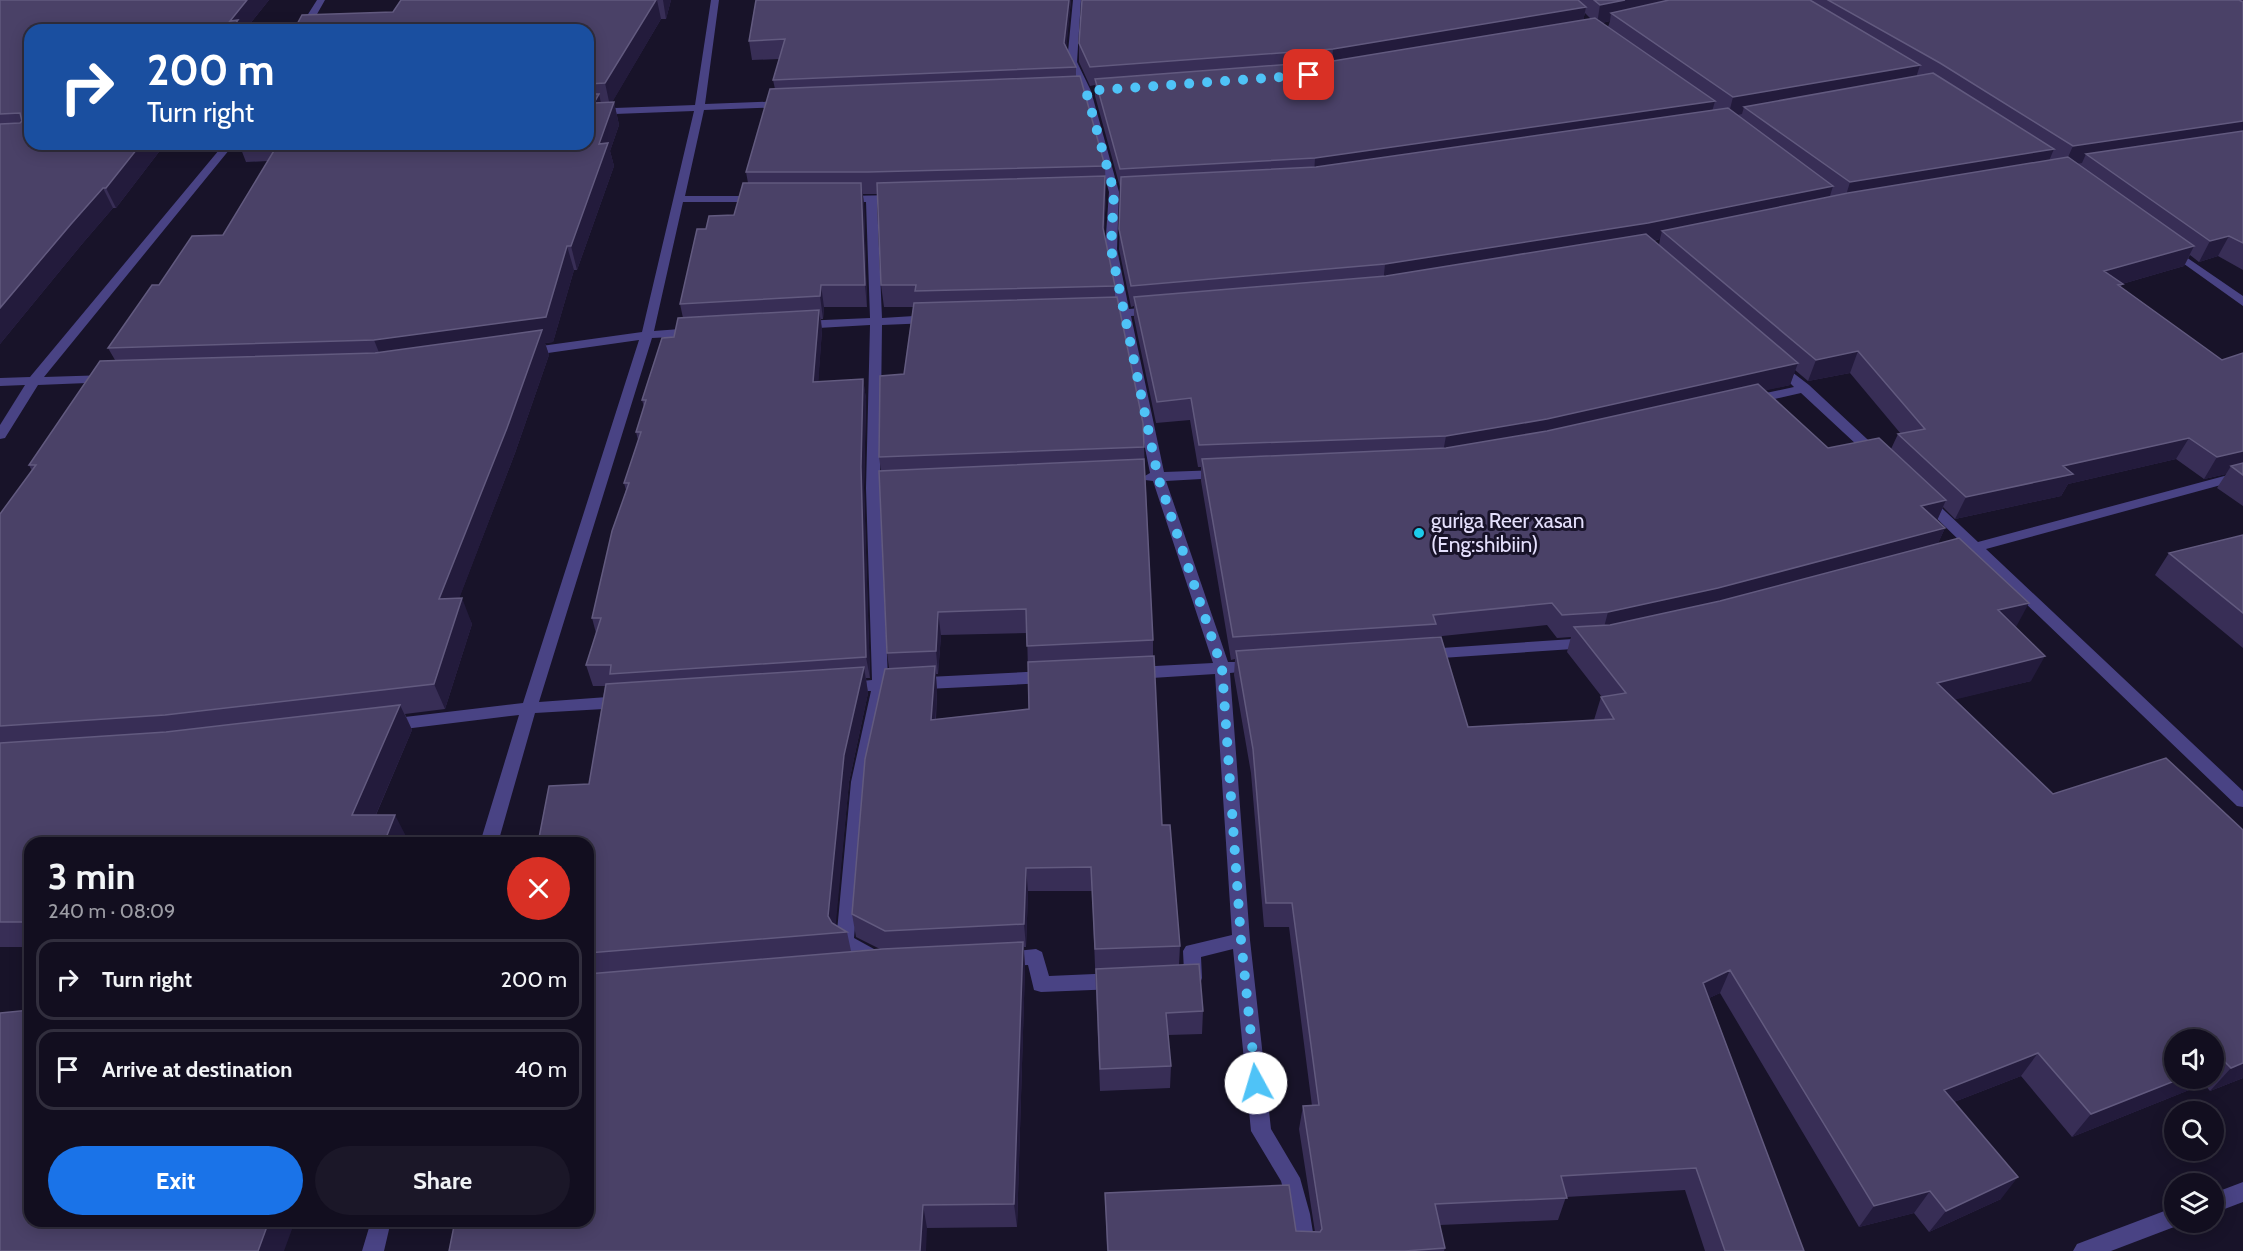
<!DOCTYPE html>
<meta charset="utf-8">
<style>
:root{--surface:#120e1f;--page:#1b1728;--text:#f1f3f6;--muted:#9c9ca4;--line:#312e3d;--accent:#1a73e8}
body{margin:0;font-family:Cabin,sans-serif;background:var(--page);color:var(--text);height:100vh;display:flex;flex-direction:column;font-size:22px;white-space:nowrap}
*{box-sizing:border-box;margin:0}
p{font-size:20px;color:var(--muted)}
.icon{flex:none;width:33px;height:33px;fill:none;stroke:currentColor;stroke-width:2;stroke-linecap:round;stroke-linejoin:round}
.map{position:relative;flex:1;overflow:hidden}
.side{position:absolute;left:24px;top:837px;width:570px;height:390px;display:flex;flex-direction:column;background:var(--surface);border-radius:18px;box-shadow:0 3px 15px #0003,0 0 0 2px var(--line)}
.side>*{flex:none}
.hud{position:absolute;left:24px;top:24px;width:570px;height:126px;border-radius:18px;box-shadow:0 3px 15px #0003,0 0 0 2px var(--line);background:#1a4fa0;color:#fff;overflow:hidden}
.controls{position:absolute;left:2164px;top:1029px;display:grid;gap:12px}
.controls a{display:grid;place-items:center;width:60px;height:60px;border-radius:50%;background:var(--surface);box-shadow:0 3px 15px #0003,0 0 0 2px var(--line);font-size:30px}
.pin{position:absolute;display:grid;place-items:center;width:51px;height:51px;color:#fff;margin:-26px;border-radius:12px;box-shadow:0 3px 9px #0006}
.me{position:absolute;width:66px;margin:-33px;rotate:354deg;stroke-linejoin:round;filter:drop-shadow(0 0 4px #0008)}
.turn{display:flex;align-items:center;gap:21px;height:126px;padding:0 24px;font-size:27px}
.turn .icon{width:78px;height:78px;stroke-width:2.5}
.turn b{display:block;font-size:42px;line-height:51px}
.round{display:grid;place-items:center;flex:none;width:63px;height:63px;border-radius:32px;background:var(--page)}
.overview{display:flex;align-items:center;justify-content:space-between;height:102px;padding:0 24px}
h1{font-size:36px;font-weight:700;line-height:45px}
.action{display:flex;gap:12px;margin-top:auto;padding:12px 24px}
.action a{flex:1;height:69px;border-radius:36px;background:var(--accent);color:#fff;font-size:24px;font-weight:700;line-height:69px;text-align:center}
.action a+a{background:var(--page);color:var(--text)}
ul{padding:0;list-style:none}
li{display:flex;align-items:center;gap:18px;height:81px;margin:0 12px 9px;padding:0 12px;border:3px solid var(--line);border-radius:18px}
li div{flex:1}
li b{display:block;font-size:22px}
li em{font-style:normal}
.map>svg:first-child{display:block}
</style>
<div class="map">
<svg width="2243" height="1251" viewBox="0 0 2243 1251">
<rect width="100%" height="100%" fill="#181329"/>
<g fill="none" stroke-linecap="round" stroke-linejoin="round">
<path fill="#494384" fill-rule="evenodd" d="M317 0H325L308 30H298Z
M711 0H719L705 104 786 101 791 104 786 107 704 110 685 196H757L762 199 757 202H683L654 331 693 328 699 332 693 336 652 338 539 702 621 696 627 698 629 702 627 706 621 708 535 713 498 843H480L519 715 388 731 382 729 380 725 382 721 388 719 523 703 639 340 527 356 521 352 527 348 642 332 694 111 588 115V109L695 105Z
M1073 0H1081L1077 62 1091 91 1119 192 1117 249 1129 309 1152 307 1158 311 1152 315 1131 316 1164 472 1219 470 1226 474 1219 478 1166 481 1228 662H1258L1261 666 1258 670 1230 673 1250 940 1271 1129 1300 1178 1310 1214 1316 1251H1294L1290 1214 1281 1181 1251 1131 1233 949 1201 957 1202 978 1200 984 1193 986 1181 984 1179 978 1184 972 1183 951 1186 946 1232 935 1215 674 1136 679 1131 677 1128 673 1131 669 1136 667 1213 663 1153 481 1145 480 1143 477 1150 473 1119 317 1101 318 1095 314 1101 310 1117 309 1105 249 1109 192 1081 91 1067 62Z
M224 144H234L44 377 108 375 112 376 114 379 112 382 38 385 5 438 0 439V425L25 385 0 386V378L30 377Z
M898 195 903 198 902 200 877 202 882 318 930 315 936 319 930 323 882 325 880 483H898L905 487 898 491 880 492 888 679 1046 671 1051 673 1054 677 1051 681 1046 683 887 691 867 782 854 938 883 954 886 959 883 964 877 967 839 947 836 942 851 782 871 691H842L840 687 842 683 872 680 866 488 870 325 801 329 795 325 801 321 870 318 866 202H844L839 199 844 196Z
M2170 246 2243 296V306L2166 251 2164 249Z
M1779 362 1809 385 1881 452 1883 455 1881 458H1871L1801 393 1752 404 1747 403 1746 400 1747 397 1794 387 1773 366Z
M2243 471V479L1986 549 2243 791V807L2237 806 1973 553 1952 559 1947 557 1945 554 1947 551 1965 546 1918 500 1925 496 1930 497 1978 542Z
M1588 638 1593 639 1596 643 1593 647 1588 648 1427 659 1422 658 1419 654 1422 650 1427 649Z
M1036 949 1042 952 1049 976 1117 973 1124 975 1126 981 1124 987 1117 989 1041 992 1034 990 1028 965 1004 966 998 963 995 958 998 953Z
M2243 1182V1202L2214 1213V1193Z
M2175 1207V1222L2182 1224 2111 1251H2073L2077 1244Z
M371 1221H391L384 1251H362Z"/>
</g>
<path fill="#382e56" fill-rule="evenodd" d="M0 0H269L245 30H30V144H165L116 208H113L82 244 0 344Z
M401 0H671L666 19H661L612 102H614L619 125 610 151 614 166 577 270H574L553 342 545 343 549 355 515 453 459 598 472 624 445 709 405 714 412 730 376 815 408 840 407 843H30V947H0V514L32 471 29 465 115 360 108 348 159 285 223 235 268 161 246 162 239 144H588V30L393 12Z
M756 0H1071L1066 47 1076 67V76L1105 166 1106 197 1104 233 1115 286V297L1144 447 1153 640V656L1162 825 1180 946 1179 965 1203 1011 1202 1034 1168 1035 1171 1066 1170 1088 1100 1091 1092 891H1028L1026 947H1024L1025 967 1017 1227 927 1228 588 1221V843L589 784 605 686H593L586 665 596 633 592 618 626 490 624 483 638 440 636 432 644 407 642 400 683 318 680 304 706 229 734 215 748 183 746 172 775 89 773 80 779 59 752 60 749 41ZM863 194H877L881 285 884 307H913L904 374 879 457 881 471 887 653 889 668 852 914 856 937 880 949 851 951 847 932 835 925 849 782 868 693 866 678H870L864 488 866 399 863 379 818 382 822 330 821 319H823L824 307H867L864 204ZM1027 633 1029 709 936 719 937 690 936 674H938L941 635Z
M1082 0H2243V270L2218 256 2199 262 2190 255 2184 266 2122 284 2121 287 2222 360 2243 353V506L2217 488 2226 474 2204 479 2176 459 2068 484 2061 496 1955 519 1943 507 1937 520 1945 528 1938 543 2015 627 2031 681 1955 699 2053 794 2243 830V1078L2210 1091 2204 1084 2072 1137 2021 1076 1954 1102 2001 1199 1929 1232 1914 1213 1859 1227 1720 993 1709 998 1804 1251H1705L1685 1190 1566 1197 1558 1220 1440 1225 1445 1248 1444 1251H1107L1105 1193 1296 1231 1315 1232 1299 1129 1303 1106H1312L1289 927H1264L1251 773 1234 675 1235 659 1231 660 1201 481V467H1198L1190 420 1156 423 1134 318V306L1131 307 1119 249 1121 187H1120L1095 96V85L1090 86 1079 62V43ZM1585 13 1591 19 1583 20ZM1610 21 1608 27 1602 23ZM1660 239 1659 245 1654 241ZM1795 370 1808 381 1850 373 1901 434H1898L1891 449 1828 448 1765 390 1790 385ZM1547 625 1557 638 1571 637 1567 652 1602 697H1601L1594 720 1468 727 1433 637ZM2214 1040V1078H2175Z
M2243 535V648L2155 575 2169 553Z"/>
<path fill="#231b3c" d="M247 0H269L245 30H231L230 21Z
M656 0H657L661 19 610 106 605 83Z
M663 0H671L666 19Z
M1069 0H1071L1065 62 1064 43Z
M1625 0H1708L1611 13 1610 21 1597 24 1600 5Z
M1586 7 1582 26 1331 68 1333 49Z
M1920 65 1914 84 1744 107 1742 114 1728 117 1733 97Z
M599 94 604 117 594 103Z
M1715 101 1710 119 1314 176 1315 158Z
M614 102 619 125 610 151 614 166 577 270 571 246 599 144Z
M2243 121V140L2086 154 2082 163 2064 166 2073 146Z
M141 144H165L116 208 106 188Z
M2054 149 2046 168 1844 202 1850 182Z
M1105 176 1106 197 1103 249V228Z
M861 183 864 204 867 307 865 285Z
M1833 186 1827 206 1662 231 1660 239 1643 243 1383 285 1385 264Z
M103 188 113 208 82 244 0 344V308Z
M2229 236 2218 256 2199 262 2210 241Z
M567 246 574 270 553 342 545 343 549 355 515 453 449 625 439 599 384 365 374 340Z
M2194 246 2184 266 2094 292 2104 271Z
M821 285 824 307 823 319 820 296Z
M819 310 822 330 817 402 813 382Z
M1858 351 1850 373 1808 381 1816 360Z
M1798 363 1790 385 1542 441 1442 458 1446 436Z
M863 379 866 399 864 488 870 678 866 657 861 467Z
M2189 438 2176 459 2068 484 2061 496 1955 519 1966 497 2063 466Z
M2243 451V470L2231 466 2226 474 2204 479 2217 457Z
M1946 500 1936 523 1921 506Z
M1945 528 1935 550 1602 635 1608 612Z
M462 598 472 624 445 709 434 684Z
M2029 603 2016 627 1998 610Z
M938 612 941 635 938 674 936 651Z
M2045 656 2031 681 1925 707 1937 683Z
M935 666 937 690 934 744 931 720Z
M864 667 868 693 849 782 835 933 828 916 844 755Z
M400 705 412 730 365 840 352 815Z
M395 815 408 840 407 843H384Z
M1026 868 1028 891 1026 947 1024 924Z
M1023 942 1025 967 1017 1227 1014 1204Z
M1730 970 1720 993 1692 1006 1703 983Z
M2038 1053 2021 1076 1928 1112 1944 1090Z
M2225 1062 2214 1073V1066Z
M2243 1063V1078L2210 1091 2231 1068Z
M2182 1078H2209L2204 1084 2072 1137 2091 1114Z
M2018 1177 2001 1199 1929 1232 1946 1211Z
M1930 1191 1914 1213 1859 1227 1874 1206Z
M923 1205 927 1228 926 1251H920Z
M269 1221H295L284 1251H258Z"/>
<path fill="#4a4167" stroke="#625a7f" stroke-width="1.5" d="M0 0H247L230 21 238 20 231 30H30V144H141L106 188H103L71 224 0 308V124L20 123 22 121 20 113 0 114Z
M401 0H656L605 83 588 84V30H294L302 15 393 12Z
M756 0H1069L1064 43 1076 67 773 80 785 39 749 41Z
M1082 0H1578L1586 7 1333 49 1090 67 1079 43Z
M1594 0H1625L1600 5Z
M1669 0H1810L1920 65 1733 97 1611 13Z
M1828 0H2239L2243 2V121L2073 146 1940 63Z
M1595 18 1715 101 1315 158 1120 169 1095 79 1333 61Z
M1933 73 2054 149 1850 182 1744 107Z
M1080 76 1105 166 868 172H746L770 89Z
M588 94H599L594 103 614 102 599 144 608 143 571 246H567L546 317 374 340 108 348 152 285H159L192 236 223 235 278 144H588Z
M1728 108 1833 186 1648 223 1385 264 1131 286 1119 229 1121 177 1316 167Z
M2243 131V243L2229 236 2210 241 2086 154Z
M2068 157 2194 246 2104 271 2123 284 2118 285 2222 360 2243 353V451L2217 457 2189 438 2063 466 2073 474 1966 497 1898 434 1925 429 1858 351 1816 360 1662 231 1848 193Z
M1105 176 1103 228 1115 286 915 291 916 285H881L877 183Z
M743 183H861L865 285H821L820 296 680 304 697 229H706L709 216 734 215Z
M1646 234 1798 363 1547 419 1446 436 1199 445 1191 398 1157 402 1134 297 1386 276Z
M1117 297 1143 423 1144 447 879 457 880 376 904 374 914 303Z
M819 310 813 382 863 379 861 467 866 657 610 674 611 665H586L601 618H592L612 531 629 483H624L641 432H636L646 400H642L662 338 674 337 678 318Z
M542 330 507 428 439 599 462 598 434 684 165 715 0 726V514L36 465H29L100 361 375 353Z
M1758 384 1828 448 1879 438 1946 500 1921 506 1945 528 1718 588 1608 612 1562 615 1552 603 1433 615 1436 624 1233 637 1202 459 1446 448 1547 431Z
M1144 459 1153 640 1027 646 1026 609 938 612 936 651 887 653 879 471Z
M2243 463V475L2231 466Z
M2243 535V613L2169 553Z
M1959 538 2029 603 1998 610 2045 656 1937 683 2053 794 2166 758 2243 830V1063L2231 1068 2225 1062 2214 1066V1040H2175V1078H2182L2091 1114 2038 1053 1944 1090 2018 1177 1946 1211 1930 1191 1874 1206 1730 970 1703 983 1804 1251H1725L1696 1168 1561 1176 1567 1198 1435 1204 1445 1248 1405 1251H1108L1105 1193 1289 1185 1296 1231 1320 1232 1322 1229 1303 1106 1319 1105 1292 903H1266L1253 749 1236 651 1441 637 1468 727 1614 719 1601 697 1626 693 1574 627 1610 625 1720 601Z
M1154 656 1162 825H1170L1180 946 1095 949 1091 867 1026 868 1024 924 885 931 852 914 865 759 885 669 935 666 931 720 1029 709 1028 662Z
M864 667 844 755 828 916 832 923 847 932 588 953V843H538L549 786 589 784 606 684Z
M400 705 352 815H395L384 843H30V922H0V743L166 732Z
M1023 942 1014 1204 923 1205 920 1251H449L455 1221H588V974L883 949Z
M1199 964 1203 1011 1166 1013 1171 1066 1100 1069 1096 969Z
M30 1010V1221H269L258 1251H0V1013Z"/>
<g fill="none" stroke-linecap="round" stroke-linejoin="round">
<path stroke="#4fc3f7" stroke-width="10" stroke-dasharray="0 18" d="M1256 1083 1241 940 1222 668 1158 477 1111 249 1114 192 1086 91 1309 75"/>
</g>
<circle fill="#1ccceb" stroke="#181329" stroke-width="2" cx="1419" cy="533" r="6"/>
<g text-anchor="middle" stroke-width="6" stroke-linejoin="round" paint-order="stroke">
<g font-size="21" fill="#e4dffc" stroke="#181329" text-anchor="start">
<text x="1431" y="528">guriga Reer xasan<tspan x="1431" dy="24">(Eng:shibiin)</tspan></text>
</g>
</g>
</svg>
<div class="controls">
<a><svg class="icon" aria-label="sound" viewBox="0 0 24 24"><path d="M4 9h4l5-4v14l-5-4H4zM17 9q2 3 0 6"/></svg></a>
<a><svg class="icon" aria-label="search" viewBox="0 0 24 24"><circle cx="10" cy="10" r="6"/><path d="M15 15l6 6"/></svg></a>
<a><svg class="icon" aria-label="layers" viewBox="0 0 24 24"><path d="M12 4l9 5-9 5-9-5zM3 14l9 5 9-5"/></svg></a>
</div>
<div class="pin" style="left:1309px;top:75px;background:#d93025"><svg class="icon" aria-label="arrive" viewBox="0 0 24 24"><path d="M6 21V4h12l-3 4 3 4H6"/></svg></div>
<svg class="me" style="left:1256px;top:1083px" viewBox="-20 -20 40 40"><circle r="19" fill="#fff"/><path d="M0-13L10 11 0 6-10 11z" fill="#4fc3f7"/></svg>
<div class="hud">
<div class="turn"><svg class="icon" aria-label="right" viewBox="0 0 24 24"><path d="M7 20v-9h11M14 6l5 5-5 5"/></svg><div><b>200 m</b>Turn right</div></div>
</div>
<section class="side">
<div class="overview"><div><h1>3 min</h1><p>240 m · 08:09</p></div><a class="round" style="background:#d93025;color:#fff"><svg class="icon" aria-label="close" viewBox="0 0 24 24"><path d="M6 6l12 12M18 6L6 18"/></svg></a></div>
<ul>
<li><svg class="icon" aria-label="right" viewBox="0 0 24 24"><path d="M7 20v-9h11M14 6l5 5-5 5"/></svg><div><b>Turn right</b></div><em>200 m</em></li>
<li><svg class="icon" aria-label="arrive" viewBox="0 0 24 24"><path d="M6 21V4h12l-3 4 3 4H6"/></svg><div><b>Arrive at destination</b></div><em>40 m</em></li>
</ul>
<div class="action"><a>Exit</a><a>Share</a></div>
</section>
</div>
